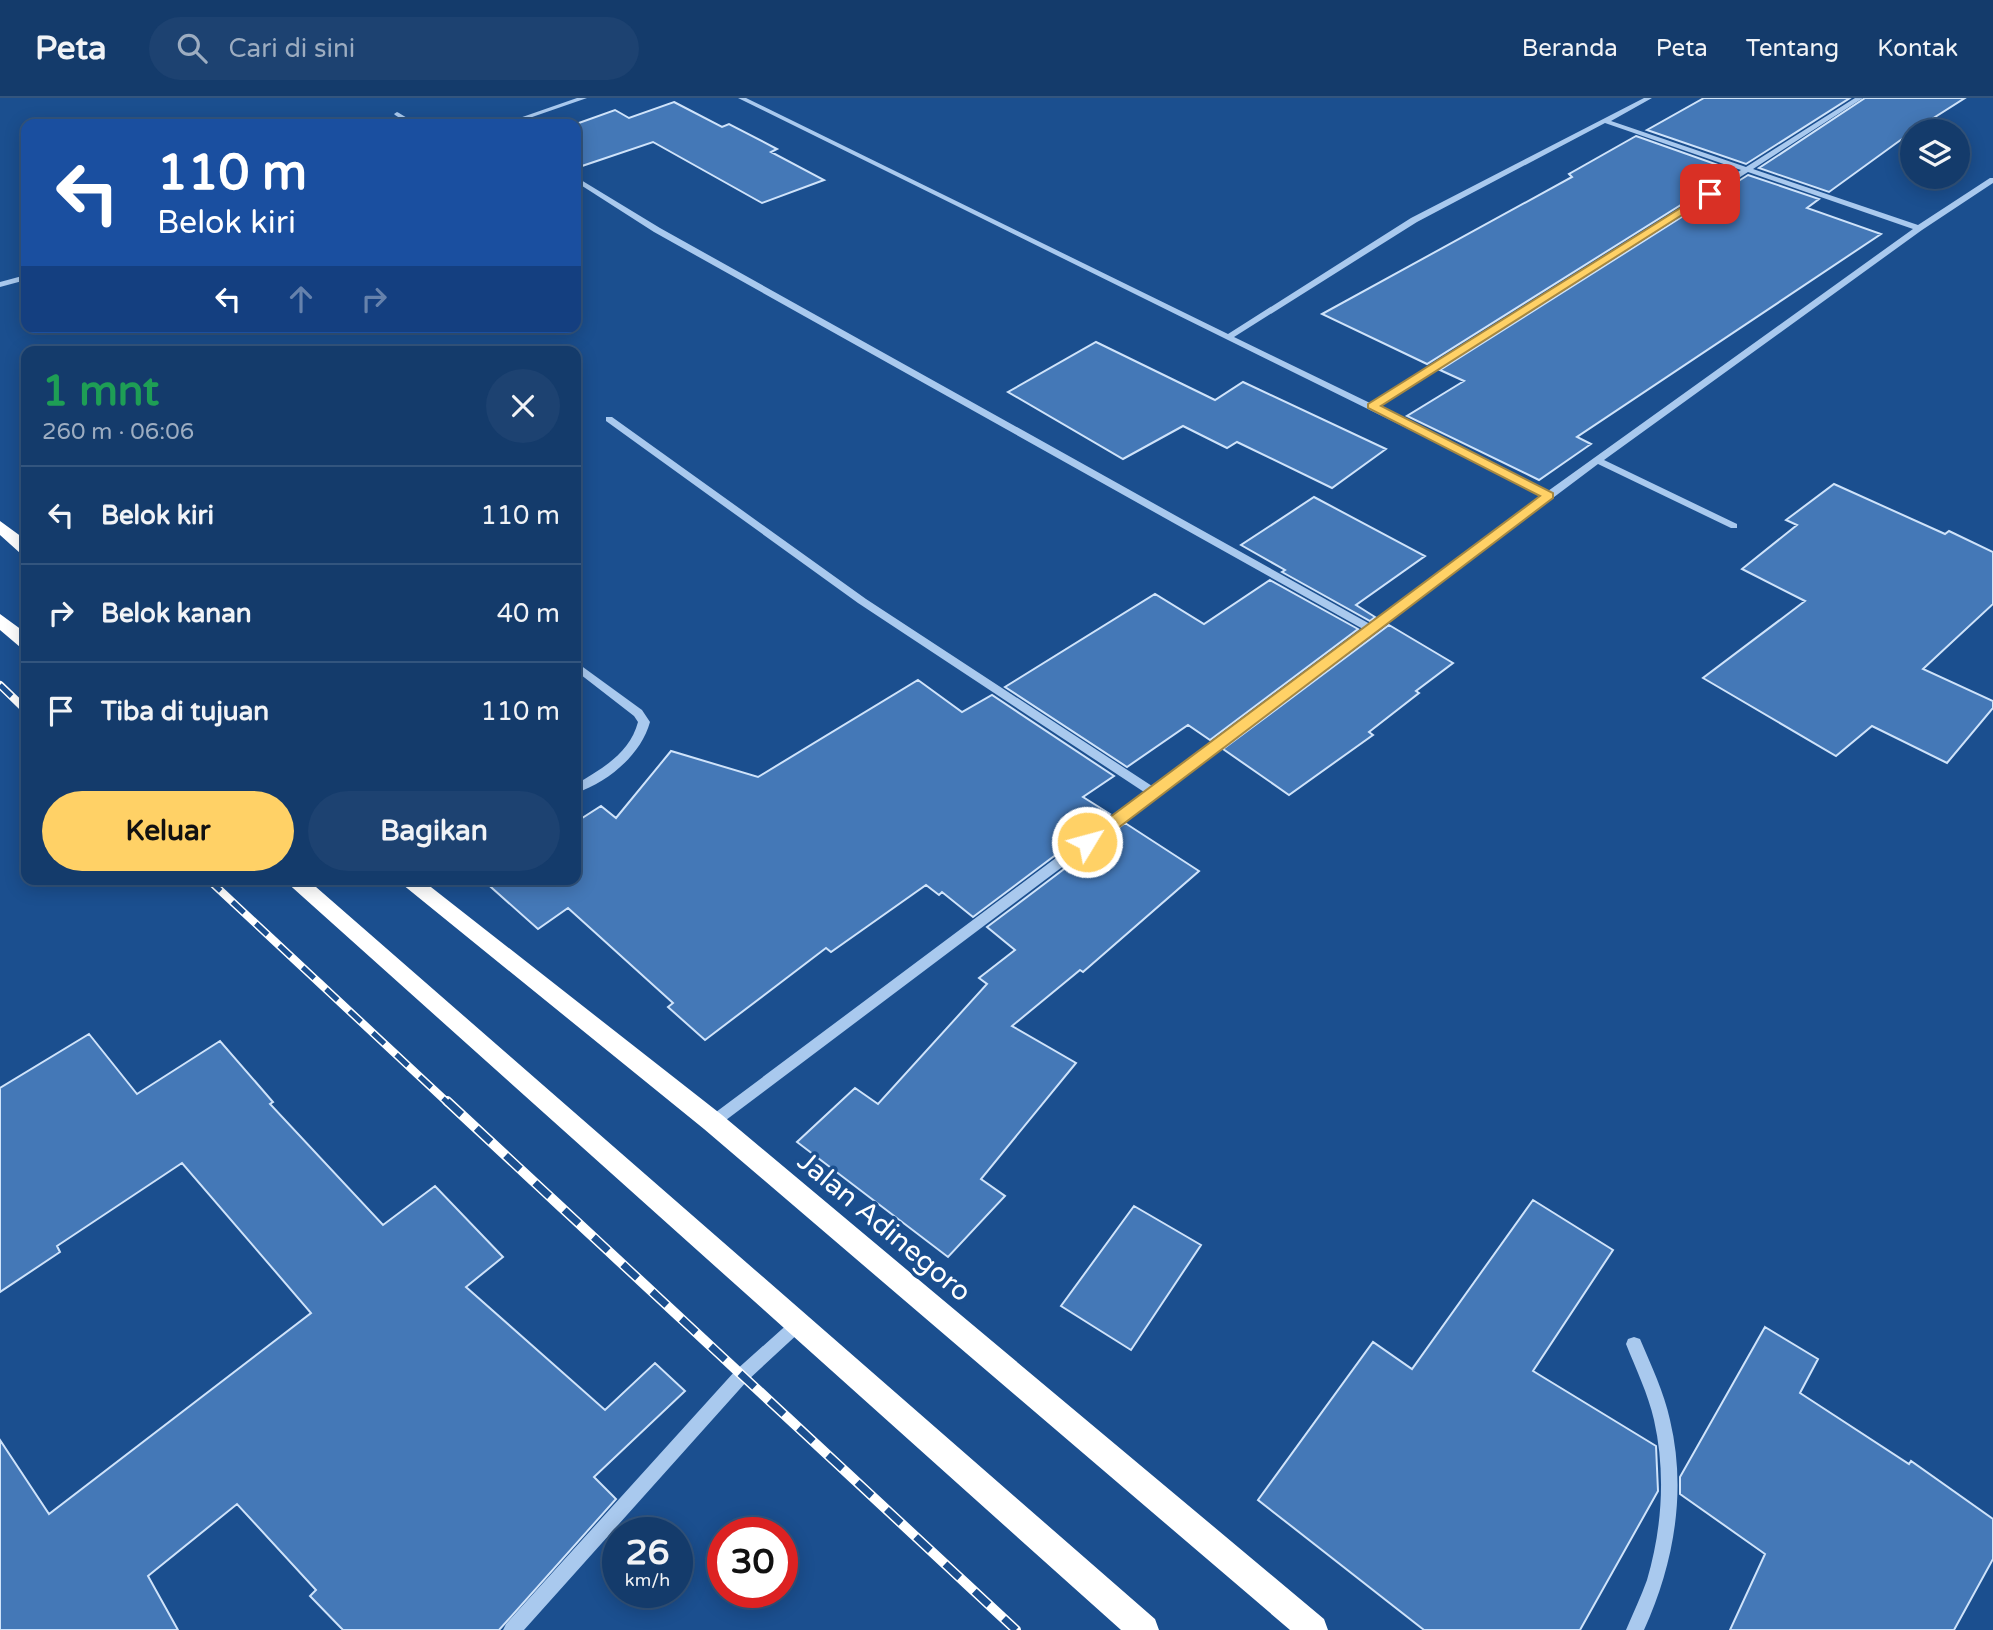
<!DOCTYPE html>
<html lang="id">
<meta charset="utf-8">
<style>
:root{--surface:#143b6b;--page:#1d4271;--text:#f1f3f6;--muted:#9dadc1;--line:#33557e;--accent:#ffd166}
body{margin:0;font-family:"Varela Round",sans-serif;background:var(--page);color:var(--text);height:100vh;display:flex;flex-direction:column;font-size:26px;white-space:nowrap}
*{box-sizing:border-box;margin:0}
p{font-size:23px;color:var(--muted)}
.icon{flex:none;width:38px;height:38px;fill:none;stroke:currentColor;stroke-width:2;stroke-linecap:round;stroke-linejoin:round}
.map{position:relative;flex:1;overflow:hidden}
.panel{position:absolute;left:21px;top:248px;width:560px;height:539px;display:flex;flex-direction:column;background:var(--surface);border-radius:14px;box-shadow:0 4px 18px #0003,0 0 0 2px var(--line)}
.panel>*{flex:none}
.banner{position:absolute;left:21px;top:21px;width:560px;height:214px;border-radius:14px;box-shadow:0 4px 18px #0003,0 0 0 2px var(--line);background:#1a4fa0;color:#fff;overflow:hidden}
.tools{position:absolute;left:1900px;top:21px;display:grid;gap:14px}
.tools a{display:grid;place-items:center;width:70px;height:70px;border-radius:50%;background:var(--surface);box-shadow:0 4px 18px #0003,0 0 0 2px var(--line);font-size:35px}
.speed{position:absolute;left:602px;top:1419px;display:flex;gap:14px;font-size:35px;font-weight:700;text-align:center}
.speed>*{display:grid;place-content:center;width:91px;height:91px;border-radius:50%;background:var(--surface);box-shadow:0 4px 18px #0003,0 0 0 2px var(--line);line-height:1}
.speed small{font-size:18px;font-weight:400}
.speed .limit{border:10px solid #d22;background:#fff;color:#111}
.pin{position:absolute;display:grid;place-items:center;width:60px;height:60px;color:#fff;margin:-30px;border-radius:14px;box-shadow:0 4px 10px #0006}
.me{position:absolute;width:77px;margin:-38px;rotate:53deg;stroke-linejoin:round;filter:drop-shadow(0 0 5px #0008)}
.turn{display:flex;align-items:center;gap:24px;height:147px;padding:0 21px;font-size:32px}
.turn .icon{width:91px;height:91px;stroke-width:2.5}
.turn b{display:block;font-size:49px;line-height:60px}
.lanes{display:flex;align-items:center;height:66px;padding:0 21px;background:#0003;justify-content:center;gap:35px;direction:ltr}
.lanes .off{opacity:.35}
.round{display:grid;place-items:center;flex:none;width:74px;height:74px;border-radius:37px;background:var(--page)}
.overview{display:flex;align-items:center;justify-content:space-between;height:119px;padding:0 21px}
h1{font-size:42px;font-weight:700;line-height:52px;color:#1e9e55}
.cta{display:flex;gap:14px;margin-top:auto;padding:14px 21px}
.cta a{flex:1;height:80px;border-radius:42px;background:var(--accent);color:#111;font-size:28px;font-weight:700;line-height:80px;text-align:center}
.cta a+a{background:var(--page);color:var(--text)}
ul{padding:0;list-style:none}
li{display:flex;align-items:center;gap:21px;height:98px;padding:0 21px;border-top:2px solid var(--line)}
li div{flex:1}
li b{display:block;font-size:26px}
li em{font-style:normal}
header{display:flex;align-items:center;gap:42px;box-sizing:border-box;height:98px;padding:0 35px;background:var(--surface);border-bottom:2px solid var(--line)}
header strong{font-size:33px}
nav{display:flex;gap:38px;margin-inline-start:auto;font-size:24px}
.search{width:490px;height:63px;background:var(--page);display:flex;align-items:center;gap:18px;box-sizing:border-box;padding:0 24px;border-radius:38px;color:var(--muted);font-size:26px}
.map>svg:first-child{display:block}
</style>
<header>
<strong>Peta</strong>
<div class="search"><svg class="icon" aria-label="search" viewBox="0 0 24 24"><circle cx="10" cy="10" r="6"/><path d="M15 15l6 6"/></svg>Cari di sini</div>
<nav><a>Beranda</a><a>Peta</a><a>Tentang</a><a>Kontak</a></nav>
</header>
<div class="map">
<svg width="1993" height="1532" viewBox="0 0 1993 1532">
<rect width="100%" height="100%" fill="#1b4f8f"/>
<path fill="#4478b7" stroke="#cfe3fa" stroke-width="2" d="M1704 0H1850L1746 66 1647 32Z
M1865 0H1965L1913 33 1829 94 1759 70Z
M674 4 722 29 729 26 777 51 771 54 824 82 762 105 653 44 576 70V26L615 12 629 20Z
M1636 38 1735 73 1427 266 1322 216 1572 79 1569 76Z
M1748 77 1819 101 1807 110 1881 136 1577 339 1591 346 1539 382 1407 318 1464 283 1440 272Z
M1096 244 1215 302 1243 284 1386 351 1332 390 1237 344 1227 350 1183 328 1123 361 1008 294Z
M1834 386 1945 436 1949 433 1993 454V506L1923 571 1993 603V610L1947 665 1872 628 1836 658 1703 580 1805 503 1742 471 1797 427 1786 422Z
M1314 399 1425 458 1356 507 1375 519 1370 523 1282 474 1285 472 1241 447Z
M1270 482 1358 531 1210 642 1188 627 1127 669 1005 589 1155 496 1204 526Z
M1389 527 1453 565 1416 593 1419 595 1369 634 1373 637 1289 697 1223 651Z
M918 582 962 614 992 597 1114 678 1083 699 1110 716 973 819 942 794 939 797 926 787 831 854 826 850 705 942 668 909 673 905 568 810 538 831 483 782H576V724L601 708 616 720 671 653 758 679Z
M1125 725 1199 773 1083 874 1080 872 1012 928 1076 965 981 1081 1005 1098 948 1159 797 1044 855 990 878 1006 987 886 979 880 1015 852 987 829Z
M89 936 137 996 220 943 273 1004 270 1006 383 1127 435 1088 503 1159 466 1189 605 1312 655 1265 685 1293 594 1379 616 1401 499 1532H343L310 1498 316 1492 237 1406 148 1478 178 1532H0V1342L49 1416 311 1215 182 1065 57 1148 60 1154 0 1194V990Z
M1533 1102 1613 1152 1533 1273 1656 1348 1658 1393 1580 1532H1424L1258 1402 1373 1244 1412 1271Z
M1134 1108 1201 1147 1131 1252 1061 1208Z
M1765 1229 1818 1261 1800 1295 1909 1366 1911 1363 1993 1421V1461L1954 1532H1730L1765 1456 1680 1396V1379Z"/>
<g fill="none" stroke-linecap="round" stroke-linejoin="round">
<path fill="#a9c9ee" fill-rule="evenodd" d="M577 0H587L512 26H502Z
M738 0H746L1228 236 1411 120 1644 0H1652L1611 23 1746 69 1855 0H1863L1753 71 1918 127 1990 80H1993V85L1922 132 1604 362 1737 426V430H1731L1598 366 718 1028 713 1030 708 1028 706 1024 708 1020 1144 694 858 505 606 323V319H612L866 501 1152 688 1363 531 654 134 576 84V79L660 130 1370 526 1542 397ZM1605 25 1741 72 1370 305 1234 239 1417 124ZM1748 74 1913 131 1548 393 1377 309Z
M397 14 399 15 417 26H409L395 17 394 16Z
M26 177V182L0 189V184Z
M576 564 642 612 650 624C641 657 608 684 576 695V686C602 671 630 655 638 624L634 618 576 573Z
M796 1221 801 1223 804 1228 801 1233 747 1283 524 1532H503L506 1526 735 1273 791 1223Z
M1634 1239 1640 1241C1651 1267 1664 1294 1670 1322 1687 1393 1674 1466 1644 1532H1626C1633 1515 1641 1499 1647 1482 1662 1431 1666 1375 1654 1322 1648 1296 1636 1271 1626 1246L1628 1241Z"/>
<path fill="#fff" fill-rule="evenodd" d="M0 423 26 442V456L20 455 0 437Z
M0 516 26 535V551L20 549 0 532Z
M284 782H308L1155 1521 1159 1532H1121Z
M397 782H422L722 1017 1324 1521 1328 1532H1290L704 1031Z"/>
<defs>
<path id="rail-far1" d="M0 587 26 612
M209 782 448 1005"/>
<path id="rail" d="M447 1003 1016 1532"/>
</defs>
<use href="#rail-far1" stroke="#fff" stroke-width="8"/>
<use href="#rail" stroke="#fff" stroke-width="10"/>
<use href="#rail-far1" stroke="#1b4f8f" stroke-width="5" stroke-dasharray="16" stroke-linecap="butt"/>
<use href="#rail" stroke="#1b4f8f" stroke-width="7" stroke-dasharray="20" stroke-linecap="butt"/>
</g>
<path fill="#ffd166" stroke="#a68842" stroke-width="2" d="M1706 94 1715 96 1381 308 1553 395V400L1093 749H1082V740L1540 398 1368 310V306Z"/>
<g text-anchor="middle" stroke-width="7" stroke-linejoin="round" paint-order="stroke">
<g font-size="28" fill="#fff" stroke="#1b4f8f">
<text transform="translate(885 1128) rotate(40)" y="10">Jalan Adinegoro</text>
</g>
</g>
</svg>
<div class="tools">
<a><svg class="icon" aria-label="layers" viewBox="0 0 24 24"><path d="M12 4l9 5-9 5-9-5zM3 14l9 5 9-5"/></svg></a>
</div>
<div class="speed"><div>26<small>km/h</small></div><div class="limit">30</div></div>
<div class="pin" style="left:1710px;top:96px;background:#d93025"><svg class="icon" aria-label="arrive" viewBox="0 0 24 24"><path d="M6 21V4h12l-3 4 3 4H6"/></svg></div>
<svg class="me" style="left:1087px;top:744px" viewBox="-20 -20 40 40"><circle r="17" fill="#ffd166" stroke="#fff" stroke-width="3"/><path d="M0-11L8 9 0 5-8 9z" fill="#fff"/></svg>
<div class="banner">
<div class="turn"><svg class="icon" aria-label="left" viewBox="0 0 24 24"><path d="M17 20v-9H6M10 6l-5 5 5 5"/></svg><div><b>110 m</b>Belok kiri</div></div>
<div class="lanes"><svg class="icon" aria-label="left" viewBox="0 0 24 24"><path d="M17 20v-9H6M10 6l-5 5 5 5"/></svg><svg class="icon off" aria-label="ahead" viewBox="0 0 24 24"><path d="M12 20V5M6 11l6-6 6 6"/></svg><svg class="icon off" aria-label="right" viewBox="0 0 24 24"><path d="M7 20v-9h11M14 6l5 5-5 5"/></svg></div>
</div>
<section class="panel">
<div class="overview"><div><h1>1 mnt</h1><p>260 m · 06:06</p></div><a class="round"><svg class="icon" aria-label="close" viewBox="0 0 24 24"><path d="M6 6l12 12M18 6L6 18"/></svg></a></div>
<ul>
<li><svg class="icon" aria-label="left" viewBox="0 0 24 24"><path d="M17 20v-9H6M10 6l-5 5 5 5"/></svg><div><b>Belok kiri</b></div><em>110 m</em></li>
<li><svg class="icon" aria-label="right" viewBox="0 0 24 24"><path d="M7 20v-9h11M14 6l5 5-5 5"/></svg><div><b>Belok kanan</b></div><em>40 m</em></li>
<li><svg class="icon" aria-label="arrive" viewBox="0 0 24 24"><path d="M6 21V4h12l-3 4 3 4H6"/></svg><div><b>Tiba di tujuan</b></div><em>110 m</em></li>
</ul>
<div class="cta"><a>Keluar</a><a>Bagikan</a></div>
</section>
</div>
